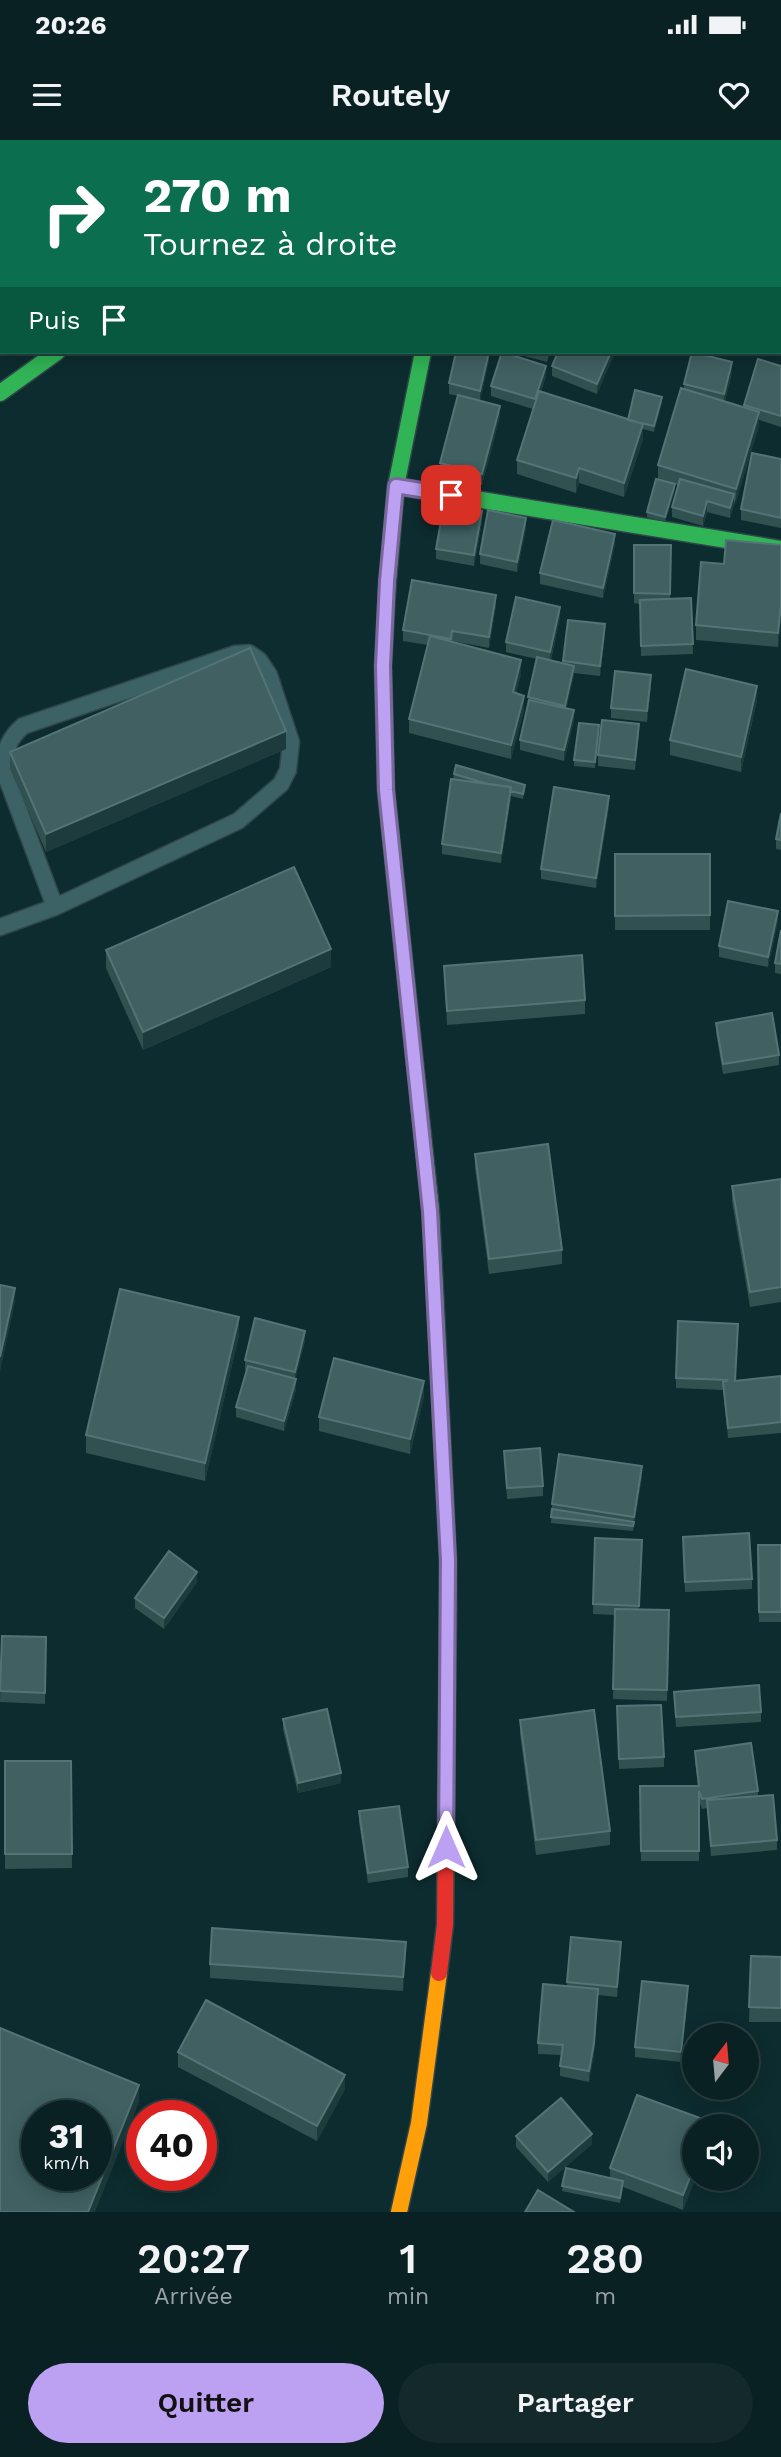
<!DOCTYPE html>
<html lang="fr">
<meta charset="utf-8">
<style>
:root{--surface:#0a2123;--page:#13292b;--text:#f1f3f6;--muted:#99a3a6;--line:#2a3e41;--accent:#bca0f2}
body{margin:0;font-family:"Work Sans",sans-serif;background:var(--page);color:var(--text);height:100vh;display:flex;flex-direction:column;font-size:26px;white-space:nowrap}
*{box-sizing:border-box;margin:0}
p{font-size:23px;color:var(--muted)}
.icon{flex:none;width:38px;height:38px;fill:none;stroke:currentColor;stroke-width:2;stroke-linecap:round;stroke-linejoin:round}
.map{position:relative;height:2072px;overflow:hidden}
.details{display:flex;flex-direction:column;background:var(--surface);flex:1}
.details>*{flex:none}
.top-card{position:absolute;left:0px;top:0px;width:782px;height:214px;box-shadow:0 4px 18px #0003,0 0 0 2px var(--line);background:#0b6e4f;color:#fff;overflow:hidden}
.needle{width:46px;rotate:16deg}
.controls{position:absolute;left:682px;top:1883px;display:grid;gap:14px}
.controls a{display:grid;place-items:center;width:77px;height:77px;border-radius:50%;background:var(--surface);box-shadow:0 4px 18px #0003,0 0 0 2px var(--line);font-size:35px}
.speed{position:absolute;left:21px;top:1960px;display:flex;gap:14px;font-size:35px;font-weight:700;text-align:center}
.speed>*{display:grid;place-content:center;width:91px;height:91px;border-radius:50%;background:var(--surface);box-shadow:0 4px 18px #0003,0 0 0 2px var(--line);line-height:1}
.speed small{font-size:18px;font-weight:400}
.speed .limit{border:10px solid #d22;background:#fff;color:#111}
.pin{position:absolute;display:grid;place-items:center;width:60px;height:60px;color:#fff;margin:-30px;border-radius:14px;box-shadow:0 4px 10px #0006}
.me{position:absolute;width:77px;margin:-38px;rotate:0deg;stroke-linejoin:round;filter:drop-shadow(0 0 5px #0008)}
.turn{display:flex;align-items:center;gap:24px;height:147px;padding:0 28px;font-size:32px}
.turn .icon{width:91px;height:91px;stroke-width:2.5}
.turn b{display:block;font-size:49px;line-height:60px}
.then{display:flex;align-items:center;height:66px;padding:0 28px;background:#0003;gap:14px;font-size:26px}
.eta{display:flex;justify-content:space-evenly;align-items:center;height:119px;text-align:center}
.eta b{font-size:42px;font-weight:600;line-height:49px}
.action{display:flex;gap:14px;margin-top:auto;padding:14px 28px}
.action a{flex:1;height:80px;border-radius:42px;background:var(--accent);color:#111;font-size:28px;font-weight:600;line-height:80px;text-align:center}
.action a+a{background:var(--page);color:var(--text)}
.status{display:flex;justify-content:space-between;align-items:center;height:49px;padding:0 35px;background:var(--surface);direction:ltr}
.status svg{height:19px;fill:currentColor}
header{display:flex;justify-content:space-between;align-items:center;height:91px;padding:0 28px;background:var(--surface);font-size:32px;font-weight:600}
.map>svg:first-child{display:block}
</style>
<div class="status"><b>20:26</b><svg viewBox="0 0 49 12"><path d="M0 12V9h3v3zM5 12V6h3v6zM10 12V3h3v9zM15 12V0h3v12zM26 1h20v11H26zM47 4h2v5h-2z"/></svg></div>
<header><svg class="icon" aria-label="menu" viewBox="0 0 24 24"><path d="M4 6h16M4 12h16M4 18h16"/></svg>Routely<svg class="icon" aria-label="heart" viewBox="0 0 24 24"><path d="M12 20l-8-8c-3-5 5-10 8-4 3-6 11-1 8 4z"/></svg></header>
<div class="map">
<svg width="781" height="2072" viewBox="0 0 781 2072">
<rect width="100%" height="100%" fill="#0d2c2f"/>
<g fill="none" stroke-linecap="round" stroke-linejoin="round">
<defs>
<path id="lane" d="M15 0V2
M0 787 55 767 238 681 281 644 288 630 291 602 269 535 259 520 249 513 235 514 23 586C9 598 5 610 3 628L55 767"/>
<path id="street" d="M465 2 466 0"/>
<path id="fast" d="M0 253 57 212
M396 346 781 409
M387 451 396 346 423 212
M415 924 431 1071 448 1420V1470"/>
<path id="slow" d="M320 2 321 0
M387 451 383 526 386 651 415 924
M399 2072 419 1983 439 1833"/>
<path id="jam" d="M439 1833 445 1785 448 1470"/>
</defs>
<use href="#lane" stroke="#2e4649" stroke-width="19"/>
<use href="#street" stroke="#2e4649" stroke-width="35"/>
<use href="#fast" stroke="#2e4649" stroke-width="19"/>
<use href="#slow" stroke="#2e4649" stroke-width="19"/>
<use href="#jam" stroke="#2e4649" stroke-width="19"/>
<use href="#lane" stroke="#3d6265" stroke-width="16"/>
<use href="#street" stroke="#3d6265" stroke-width="32"/>
<use href="#fast" stroke="#30b455" stroke-width="16"/>
<use href="#slow" stroke="#ff9f0a" stroke-width="16"/>
<use href="#jam" stroke="#e5322d" stroke-width="16"/>
</g>
<path fill="#315050" d="M587 0H609V2H594Z
M509 212H550L547 222Z
M558 212H615L597 254 552 236V226Z
M489 220 480 260 500 276 482 345 440 333V323L458 256 449 254V243Z
M781 226V287L759 280V286L730 378 707 372 703 386 672 377V367L678 345 675 344V349L665 382 647 377V372L658 339V325L684 249V244L732 232 725 261 744 267V265Z
M546 236 541 252 628 280 662 262 654 292 643 289V299L624 357 579 343 576 353 517 334V320L533 269 491 256V246Z
M781 319V388L741 380V369Z
M482 382 474 426 436 419V409Z
M526 388 517 432 480 424V414Z
M615 404 603 458 540 444V433Z
M634 405H671L670 459 691 458 693 514 641 516 640 464 634 463Z
M781 405V479L778 507 696 500V485Z
M496 465 489 508 452 501V502L521 534 516 553 524 570 511 619 409 593V579L428 505 403 501V490Z
M560 477 551 520 563 523 568 480 605 495 600 536 574 533 566 568 574 580 564 621 520 610V600L537 519 506 512V502Z
M651 545 647 582 611 578V568Z
M757 560 741 632 670 615V600Z
M599 591 595 628 574 626V620Z
M639 594 635 630 598 626V615Z
M286 609 46 712 10 629V612Z
M454 634 525 650 523 659 511 656 501 723 442 714V704Z
M609 666 596 748 541 739V729Z
M781 673V710L776 709V699Z
M615 714H710V790H615Z
M778 781 768 827 719 817V806Z
M781 790V834L775 833V823Z
M106 810 331 827 143 910 106 828Z
M444 826 585 860V874L447 885Z
M716 883 779 915V925L723 934 716 893Z
M475 1014 562 1110V1124L489 1134 475 1028Z
M781 1039V1162L750 1167 732 1061V1046Z
M239 1195 205 1341 86 1313V1295Z
M305 1201 295 1239 296 1250 284 1291 236 1277V1267L246 1230H245V1220Z
M781 1236V1293L728 1298 723 1250 676 1248V1238L736 1240Z
M424 1256 410 1314 319 1291V1277Z
M504 1311 543 1346V1356L507 1359Z
M642 1336 633 1391 551 1383 552 1364Z
M683 1397 752 1439V1449L685 1452Z
M642 1400 639 1470H669L667 1561 613 1559 615 1475 593 1474V1464Z
M758 1405H781V1482H759Z
M197 1442 164 1489 135 1468V1458Z
M2 1496 46 1497 45 1564 0 1562Z
M674 1552 761 1572V1582L676 1587Z
M617 1576 664 1617V1627L619 1629Z
M283 1579 341 1643 298 1653 283 1589Z
M520 1580 610 1691V1705L536 1715 520 1594Z
M695 1611 758 1651V1656L777 1700V1710L711 1716 707 1668 702 1669 699 1661V1721H641L640 1646H698L695 1621Z
M5 1621H71L72 1728 5 1729Z
M359 1671 408 1727V1737L368 1743 359 1682Z
M571 1797 621 1812 617 1857 598 1855 594 1914 589 1942 560 1936V1926L561 1915 538 1914V1903L567 1846Z
M406 1816 403 1851 210 1838V1824Z
M751 1816 781 1817V1882H749Z
M688 1856 681 1922 635 1917V1907Z
M178 1912 345 1949 317 2001 178 1927Z
M637 1955 711 1982V1986H695V2039L683 2070 623 2047 620 2063 562 2051 566 2028 610 2038V2028Z
M516 1996 592 2004 548 2042 516 2007Z"/>
<path fill="#1d3b3c" d="M207 0H225L222 2H205Z
M489 212V220L480 261V251Z
M611 212H615L597 254V244Z
M732 222V232L724 264V254Z
M546 226V236L535 270V259Z
M662 257V262L654 292V286Z
M500 266V276L482 345V334Z
M759 272V286L736 363V349Z
M643 284V299L624 357V343Z
M579 328V343L576 353V338Z
M675 344V349L665 382V377Z
M734 354V365L730 378V368Z
M707 361V372L703 386V376Z
M482 371V382L474 426V415Z
M526 378V388L517 432V422Z
M615 394V404L603 458V448Z
M496 455V465L489 508V497Z
M781 464V479L778 507V493Z
M560 467V477L550 522V512Z
M605 484V495L600 536V526Z
M521 520V534L513 567V552Z
M574 526V536L565 576V566Z
M651 535V545L647 582V571Z
M757 546V560L741 632V617Z
M524 556V570L511 619V605Z
M574 570V580L564 621V610Z
M639 584V594L635 630V620Z
M286 591V609L46 712V694Z
M511 647V658L501 723V713Z
M609 656V666L596 748V738Z
M778 771V781L768 827V817Z
M331 809V827L143 910V892Z
M15 1148V1162L0 1232V1217Z
M239 1177V1195L205 1341V1323Z
M305 1191V1201L295 1241 296 1239V1250L284 1291V1281L295 1242V1232Z
M424 1241V1256L410 1314V1299Z
M642 1326V1336L634 1387V1377Z
M197 1432V1442L164 1489V1478Z
M341 1633V1643L298 1653V1643Z
M406 1802V1816L403 1851V1837Z
M621 1802V1812L617 1857V1847Z
M688 1846V1856L681 1922V1912Z
M598 1849 594 1914 589 1942V1931Z
M345 1935V1949L317 2001V1986Z
M139 1945V1962L95 2072H88Z
M592 1994V2004L548 2042V2032Z
M695 2025V2039L683 2070V2055Z"/>
<path fill="#406061" stroke="#537476" stroke-width="2" fill-rule="evenodd" d="M152 0H207L205 2H150Z
M232 0H262L260 2H233Z
M354 0H369L371 2H352Z
M389 0H400L406 2H388Z
M475 0H494L493 2H474Z
M504 0H584L588 2H503Z
M614 0H664V2H614Z
M780 87H781V136H780Z
M456 212H489L480 251 449 243Z
M502 212 546 226 535 259 491 246Z
M558 212H611L597 244 552 226Z
M692 212 732 222 724 254 684 244Z
M758 219 781 226V276L744 265Z
M681 248 759 272 736 349 658 325Z
M635 250 662 257 654 286 628 280Z
M539 251 643 284 624 343 579 328 576 338 517 320Z
M458 255 500 266 482 334 440 323Z
M752 313 781 319V378L741 369Z
M656 339 675 344 665 377 647 372Z
M680 339 734 354 730 368 707 361 703 376 672 367Z
M444 364 482 371 474 415 436 409Z
M488 370 526 378 517 422 480 414Z
M553 380 615 394 603 448 540 433Z
M726 400 781 405V464L778 493 696 485 701 422 724 424Z
M634 405H671L670 454 634 453Z
M412 440 496 455 489 497 452 491 451 499 403 490Z
M516 457 560 467 550 512 506 502Z
M691 458 693 504 641 506 640 460Z
M568 480 605 484 600 526 563 521Z
M430 496 521 520 513 552 524 556 511 605 409 579Z
M250 508 286 591 46 694 10 612Z
M537 517 574 526 565 566 528 557Z
M686 529 757 546 741 617 670 600Z
M615 531 651 535 647 571 611 568Z
M529 560 574 570 564 610 520 600Z
M602 580 639 584 635 620 598 615Z
M579 583 599 585 595 622 574 620Z
M456 625 525 645 523 654 510 651 511 647 488 644 454 634Z
M451 639 511 647 501 713 442 704Z
M554 647 609 656 596 738 541 729Z
M781 673V700L776 699Z
M615 714H710V775L615 776Z
M294 727 331 809 143 892 106 810Z
M728 761 778 771 768 817 719 806Z
M781 790V824L775 823Z
M582 815 585 860 447 871 444 826Z
M772 873 779 915 723 924 716 883Z
M548 1004 562 1110 489 1119 475 1014Z
M781 1039V1147L750 1152 732 1046Z
M0 1145 15 1148 0 1217Z
M120 1149 239 1177 205 1323 86 1295Z
M255 1178 305 1191 295 1232 245 1220Z
M678 1181 738 1184 735 1241 781 1236V1282L728 1288 723 1242 728 1240 676 1238Z
M334 1218 424 1241 410 1299 319 1277Z
M248 1226 296 1239 284 1281 236 1267Z
M540 1308 543 1346 507 1348 504 1311Z
M559 1314 642 1326 634 1377 552 1364Z
M552 1369 634 1382 633 1386 551 1377Z
M749 1393 752 1439 685 1442 683 1397Z
M595 1398 642 1400 639 1466 593 1464Z
M758 1405H781V1472H759Z
M169 1411 197 1432 164 1478 135 1458Z
M615 1469 669 1470 667 1550 613 1549Z
M2 1496 46 1497 45 1553 0 1551Z
M759 1545 761 1572 676 1577 674 1552Z
M661 1565 664 1617 619 1619 617 1566Z
M327 1569 341 1633 298 1643 283 1579Z
M594 1570 610 1691 536 1700 520 1580Z
M751 1603 758 1651 702 1659 699 1651V1711H641L640 1646H699L695 1611Z
M5 1621H71L72 1714H5Z
M773 1655 777 1700 711 1706 707 1660Z
M399 1666 408 1727 368 1733 359 1671Z
M212 1788 406 1802 403 1837 210 1824Z
M571 1797 621 1802 617 1847 567 1842Z
M751 1816 781 1817V1868L749 1867Z
M642 1841 688 1846 681 1912 635 1907Z
M543 1844 598 1849 594 1903 589 1931 560 1926 563 1905 538 1903Z
M206 1860 345 1935 317 1986 178 1912Z
M0 1888 139 1945 88 2072H0ZM37 1976H96V2035H37Z
M637 1955 711 1982 709 1986H695V2025L683 2055 610 2028Z
M561 1958 592 1994 548 2032 516 1996Z
M566 2028 623 2041 620 2058 562 2046Z
M538 2050 574 2072H525Z"/>
<g fill="none" stroke-linecap="round" stroke-linejoin="round">
<defs>
<path id="route" d="M446 1707 448 1420 430 1071 386 650 383 526 387 441 396 346 451 355"/>
</defs>
<use href="#route" stroke="#7a689d" stroke-width="18"/>
<use href="#route" stroke="#bca0f2" stroke-width="12"/>
</g>
</svg>
<div class="controls">
<a><svg class="needle" viewBox="-14 -14 28 28"><path d="M0-13l5 13h-10z" fill="#e53935"/><path d="M0 13l5-13h-10z" fill="#99a3a6"/></svg></a>
<a><svg class="icon" aria-label="sound" viewBox="0 0 24 24"><path d="M4 9h4l5-4v14l-5-4H4zM17 9q2 3 0 6"/></svg></a>
</div>
<div class="speed"><div>31<small>km/h</small></div><div class="limit">40</div></div>
<div class="pin" style="left:451px;top:355px;background:#d93025"><svg class="icon" aria-label="arrive" viewBox="0 0 24 24"><path d="M6 21V4h12l-3 4 3 4H6"/></svg></div>
<svg class="me" style="left:446px;top:1707px" viewBox="-20 -20 40 40"><path d="M0-17L14 15 0 8-14 15z" fill="#bca0f2" stroke="#fff" stroke-width="4"/></svg>
<div class="top-card">
<div class="turn"><svg class="icon" aria-label="right" viewBox="0 0 24 24"><path d="M7 20v-9h11M14 6l5 5-5 5"/></svg><div><b>270 m</b>Tournez à droite</div></div>
<div class="then">Puis<svg class="icon" aria-label="arrive" viewBox="0 0 24 24"><path d="M6 21V4h12l-3 4 3 4H6"/></svg></div>
</div>
</div>
<section class="details">
<div class="eta">
<div><b>20:27</b><p>Arrivée</p></div>
<div><b>1</b><p>min</p></div>
<div><b>280</b><p>m</p></div>
</div>
<div class="action"><a>Quitter</a><a>Partager</a></div>
</section>
